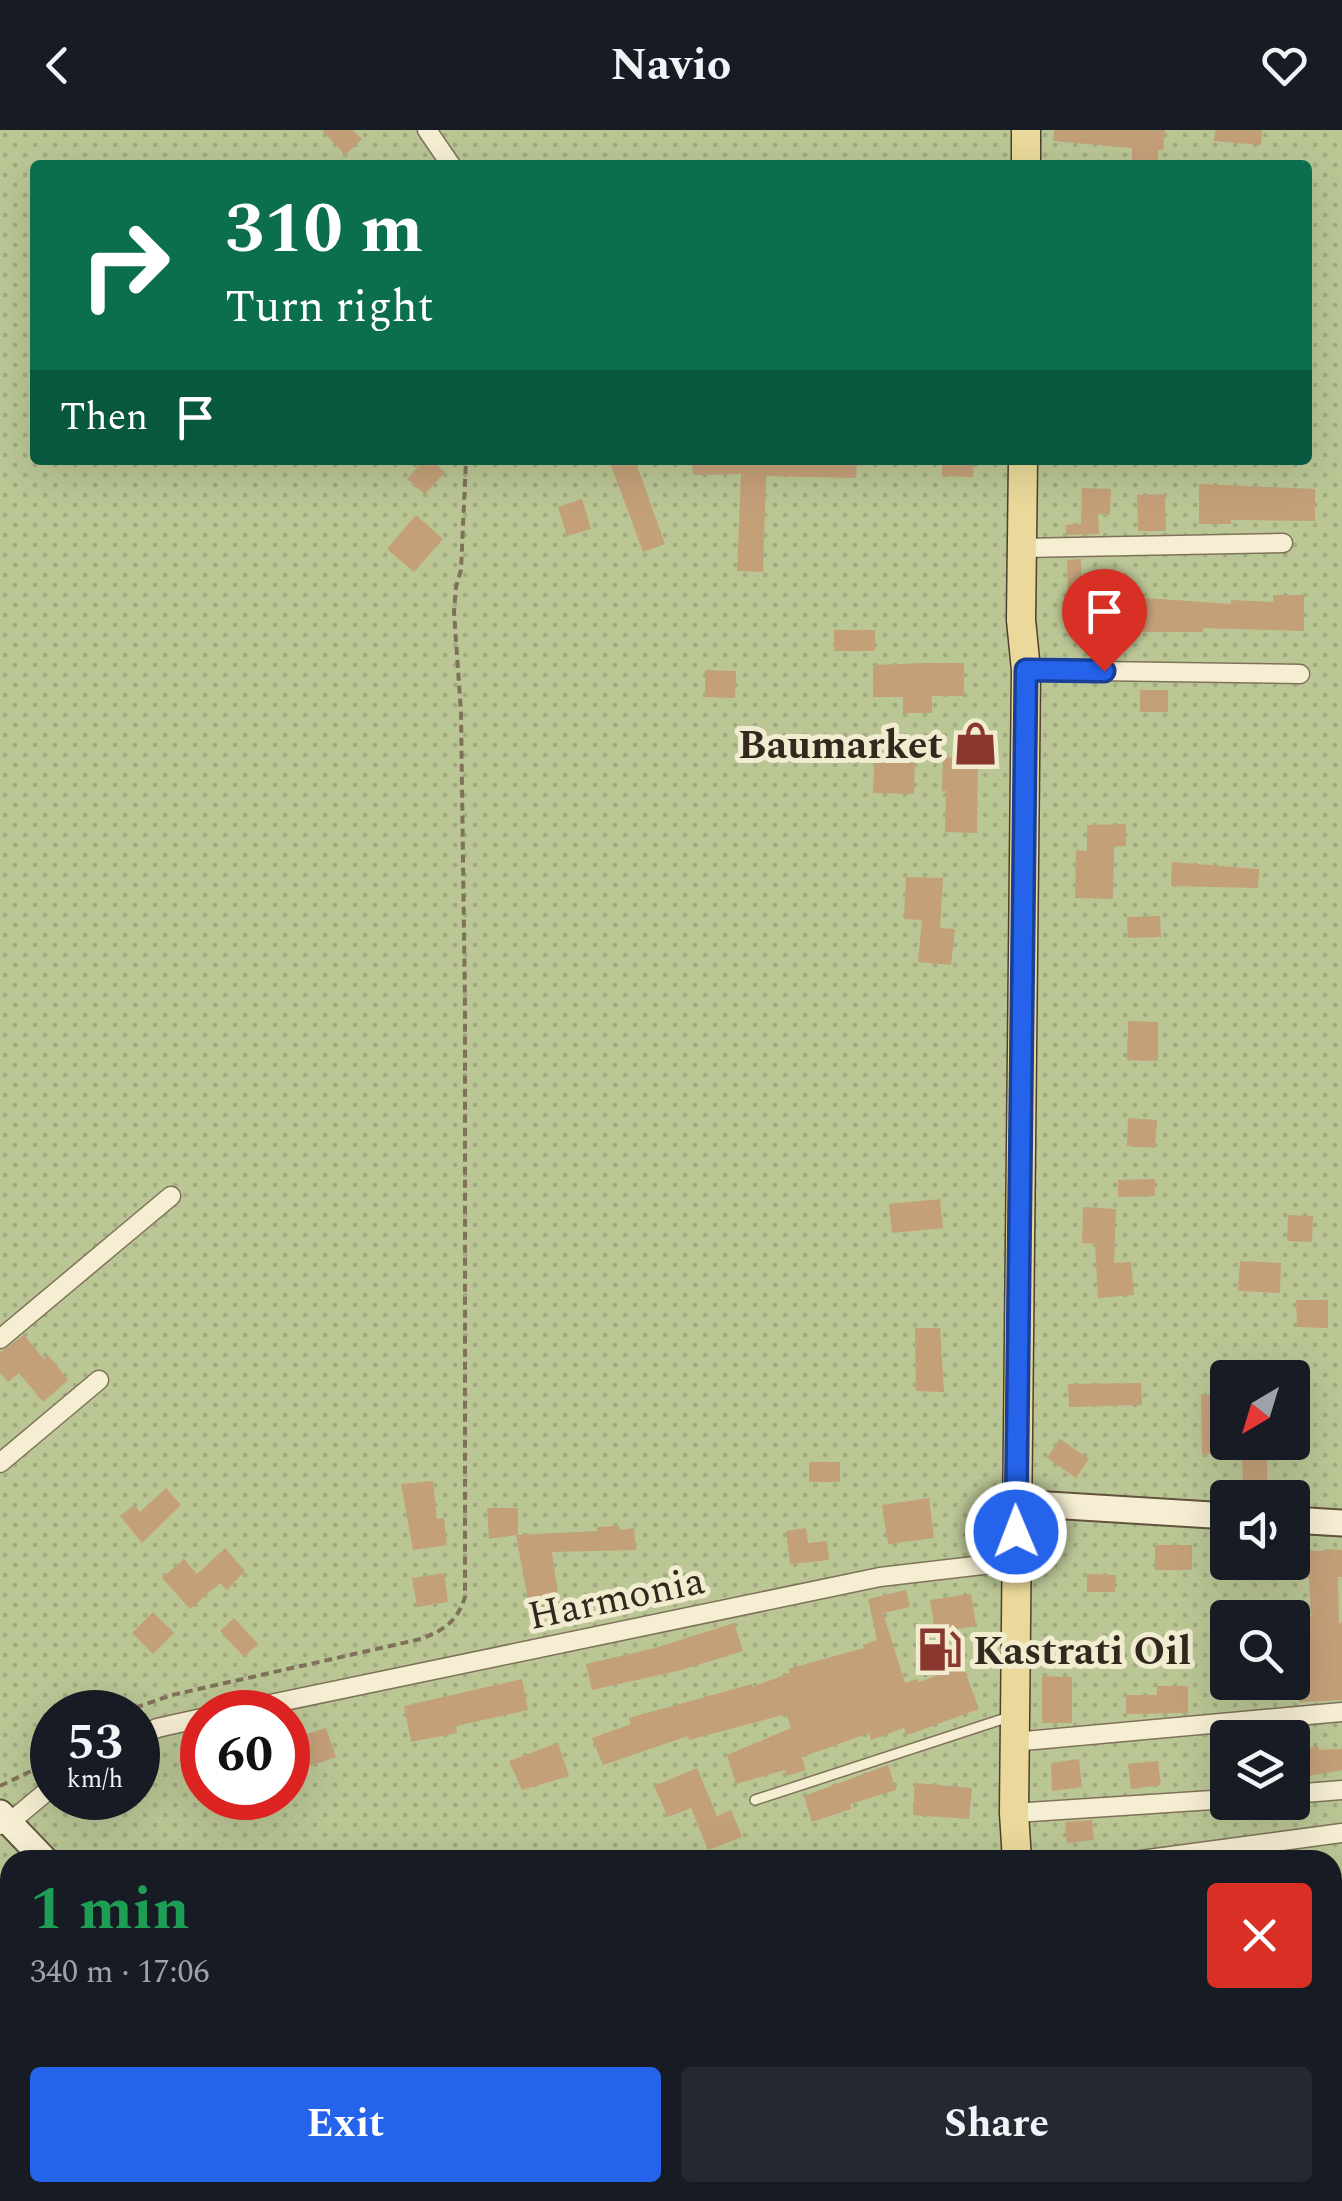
<!DOCTYPE html>
<meta charset="utf-8">
<style>
:root{--surface:#171b24;--page:#242831;--text:#f1f3f6;--muted:#9ea1a6;--accent:#2563eb}
body{margin:0;font-family:Spectral,serif;background:var(--page);color:var(--text);height:100vh;display:flex;flex-direction:column;font-size:38px;white-space:nowrap}
*{box-sizing:border-box;margin:0}
p{font-size:32px;color:var(--muted)}
.icon{flex:none;width:55px;height:55px;fill:none;stroke:currentColor;stroke-width:2;stroke-linecap:round;stroke-linejoin:round}
.map{position:relative;flex:1;overflow:hidden}
.side{position:absolute;left:0px;top:1720px;width:1342px;height:352px;display:flex;flex-direction:column;background:var(--surface);border-radius:30px 30px 0 0;box-shadow:0 10px 40px #0002}
.side>*{flex:none}
.banner{position:absolute;left:30px;top:30px;width:1282px;height:305px;border-radius:10px;box-shadow:0 10px 40px #0002;background:#0b6e4f;color:#fff;overflow:hidden}
.needle{width:65px;rotate:218deg}
.tools{position:absolute;left:1210px;top:1230px;display:grid;gap:20px}
.tools a{display:grid;place-items:center;width:100px;height:100px;border-radius:10px;background:var(--surface);box-shadow:0 10px 40px #0002;font-size:50px}
.speed{position:absolute;left:30px;top:1560px;display:flex;gap:20px;font-size:50px;font-weight:700;text-align:center}
.speed>*{display:grid;place-content:center;width:130px;height:130px;border-radius:50%;background:var(--surface);box-shadow:0 10px 40px #0002;line-height:1}
.speed small{font-size:25px;font-weight:400}
.speed .limit{border:15px solid #d22;background:#fff;color:#111}
.pin{position:absolute;display:grid;place-items:center;width:85px;height:85px;color:#fff;margin:-102px -42px;border-radius:50% 50% 50% 0;rotate:-45deg;box-shadow:0 0 10px #0007}
.pin .icon{rotate:45deg}
.me{position:absolute;width:110px;margin:-55px;rotate:359deg;stroke-linejoin:round;filter:drop-shadow(0 0 8px #0008)}
.turn{display:flex;align-items:center;gap:35px;height:210px;padding:0 30px;font-size:45px}
.turn .icon{width:130px;height:130px;stroke-width:2.5}
.turn b{display:block;font-size:70px;line-height:85px}
.then{display:flex;align-items:center;height:95px;padding:0 30px;background:#0003;gap:20px;font-size:38px}
.round{display:grid;place-items:center;flex:none;width:105px;height:105px;border-radius:10px;background:var(--page)}
.headline{display:flex;align-items:center;justify-content:space-between;height:170px;padding:0 30px}
h1{font-size:60px;font-weight:700;line-height:75px;color:#1e9e55}
.action{display:flex;gap:20px;margin-top:auto;padding:20px 30px}
.action a{flex:1;height:115px;border-radius:10px;background:var(--accent);color:#fff;font-size:40px;font-weight:700;line-height:115px;text-align:center}
.action a+a{background:var(--page);color:var(--text)}
header{display:flex;justify-content:space-between;align-items:center;height:130px;padding:0 30px;background:var(--surface);font-size:45px;font-weight:700}
.map>svg:first-child{display:block}
</style>
<header><svg class="icon" aria-label="back" viewBox="0 0 24 24"><path d="M15 5l-7 7 7 7"/></svg>Navio<svg class="icon" aria-label="heart" viewBox="0 0 24 24"><path d="M12 20l-8-8c-3-5 5-10 8-4 3-6 11-1 8 4z"/></svg></header>
<div class="map">
<svg width="1342" height="2071" viewBox="0 0 1342 2071">
<defs>
<pattern id="grass-dots" width="8" height="8" patternUnits="userSpaceOnUse" patternTransform="scale(2.5)"><rect width="8" height="8" fill="#bbc695"/><path d="M2 2h.1M6 6h.1" fill="none" stroke="#a1aa80" stroke-width="1.8" stroke-linecap="round"/></pattern>
</defs>
<rect width="100%" height="100%" fill="#e9e1c0"/>
<path fill="url(#grass-dots)" fill-rule="evenodd" d="M0 0H1342V2071H0ZM35 35H1308V330H35ZM1228 1248H1292V1312H1228ZM1228 1368H1292V1432H1228ZM1228 1488H1292V1552H1228ZM52 1582H138V1668H52ZM202 1582H288V1668H202ZM1228 1608H1292V1672H1228ZM10 1730H1332V2062H10Z"/>
<path fill="#c4a079" d="M322 0H353L362 9 345 25Z
M1054 0H1165L1163 20H1158V35H1132V18L1053 11Z
M1215 0H1262L1261 15 1214 11Z
M424 330H431L445 342 425 364 407 349Z
M609 330H635L665 414 643 422Z
M692 330H857L856 348 766 346 763 442 737 441 741 344 693 345Z
M942 330H973V347L942 346Z
M1199 354 1315 359V391L1231 390V394H1199Z
M1082 358 1111 359 1110 385 1098 384 1099 404 1066 405V395L1081 394Z
M1165 364 1166 401H1138L1137 365Z
M582 369 591 399 567 406 558 377Z
M416 385 443 409 414 442 387 419Z
M1081 429 1082 471 1068 472 1067 430Z
M1273 465H1304V501L1203 498V502H1130L1131 467 1231 474V470L1273 472Z
M834 500H875V521H834Z
M928 533H964V566H932V583H903V567H873V535Z
M705 540 736 541 735 568 705 567Z
M1140 560H1168V582H1140Z
M875 617 915 619 914 664 873 663Z
M943 627 978 629 977 703 945 702 946 661H942Z
M1126 694V716H1114L1113 769 1075 768 1076 720 1087 721V695Z
M1172 732 1259 739 1258 758 1171 756Z
M906 747 943 748 940 798 955 799 951 835 918 832 922 790 904 789Z
M1160 786 1161 807 1128 808 1127 787Z
M1128 891 1158 892V931L1127 930Z
M1128 988 1157 990 1155 1018 1127 1016Z
M1155 1049V1066L1118 1067V1050Z
M940 1069 943 1098 892 1103 889 1074Z
M1083 1077 1116 1079 1114 1133 1131 1132 1134 1165 1098 1168 1095 1114 1082 1113Z
M1288 1085 1313 1086 1312 1112 1287 1111Z
M1240 1131 1281 1133 1280 1163 1238 1161Z
M1296 1170H1328V1198L1297 1197Z
M915 1198H940L944 1262 916 1261Z
M24 1205 44 1229 48 1225 68 1250 43 1272 19 1243 8 1252 0 1243V1222Z
M1141 1253 1142 1275 1069 1277 1068 1254Z
M1201 1265H1228V1323L1202 1324Z
M1060 1309 1089 1329 1076 1348 1047 1328Z
M1267 1326V1353L1243 1354 1242 1327Z
M809 1332H840V1352H809Z
M433 1351 437 1389 444 1388 447 1415 413 1420 401 1354Z
M166 1358 181 1375 142 1413 120 1386 134 1375 140 1382Z
M929 1368 934 1408 888 1414 882 1375Z
M487 1378H518V1405L597 1401V1397L619 1396 620 1400 634 1398 636 1420 552 1422 559 1473 530 1481 516 1405 489 1409Z
M806 1398 808 1413 827 1411 829 1430 790 1434 786 1401Z
M1155 1415H1192V1440H1155Z
M225 1418 245 1441 227 1460 220 1453 190 1479 162 1448 184 1429 197 1444Z
M1325 1419 1342 1420V1447H1338L1339 1493 1342 1492V1570L1299 1572 1298 1526H1292V1486H1311L1309 1448 1228 1445V1432H1292V1420L1324 1421Z
M444 1443 448 1472 417 1477 412 1448Z
M1087 1444 1116 1445 1115 1462H1087Z
M906 1460 910 1477 883 1483 905 1553 917 1549 919 1552 963 1536 979 1579 907 1605 904 1598 871 1610 869 1603 802 1627 806 1640 787 1646 785 1640 736 1654 727 1625 791 1598 786 1584 689 1610 688 1606 603 1635 592 1608 631 1594 629 1588 752 1554V1557L790 1543 788 1539 864 1518 863 1515 877 1510 868 1469Z
M971 1464 976 1496 935 1502 930 1470Z
M153 1482 174 1503 153 1524 132 1503Z
M234 1488 258 1514 244 1527 220 1501Z
M734 1493 743 1521 681 1540 592 1560 586 1534 655 1518Z
M1042 1546 1072 1547V1593H1042Z
M522 1549 528 1580 456 1596 457 1603 411 1612 404 1576Z
M1157 1556H1188V1583L1126 1584V1565H1157Z
M326 1598 336 1627 310 1636 300 1606Z
M558 1613 569 1646 522 1660 509 1631Z
M1318 1616 1319 1620 1342 1619V1640L1298 1648 1292 1621Z
M1079 1629 1082 1657 1052 1661 1051 1633Z
M1158 1631 1161 1655 1131 1659 1128 1634Z
M888 1635 896 1660 850 1674 851 1679 812 1692 804 1666Z
M697 1638 717 1686 731 1680 742 1707 708 1720 691 1678 668 1687 654 1656Z
M915 1653 972 1658 969 1689 913 1685Z
M1092 1690 1094 1710 1067 1713 1065 1692Z"/>
<g fill="none" stroke-linecap="round" stroke-linejoin="round">
<defs>
<path id="service" d="M755 1670 1012 1586
M0 1927 10 1917"/>
<path id="minor" d="M427 0 451 35
M1022 418 1283 413
M1026 540 1300 544
M0 1209 171 1066
M0 1333 99 1250
M232 1582 880 1447 1017 1431
M138 1608 157 1598 202 1588
M1014 1612 1342 1582
M1292 1664 1342 1660
M1014 1683 1228 1669
M0 1695 9 1693 52 1657
M1141 1730 1342 1703
M1332 1840H1342
M1332 1944H1342
M1332 1988 1342 1987
M319 2071 329 2062
M632 2071 656 2062"/>
<path id="secondary" d="M1016 1373 1228 1386
M1292 1390 1342 1393
M0 1683 45 1730
M372 2062 383 2071"/>
<path id="primary" d="M1026 35V0
M1017 1730 1014 1683 1026 540 1021 490 1023 330
M1007 2071 1008 2062"/>
</defs>
<use href="#service" stroke="#80725a" stroke-width="12"/>
<use href="#minor" stroke="#80725a" stroke-width="21"/>
<use href="#secondary" stroke="#62533d" stroke-width="29"/>
<use href="#primary" stroke="#4e402e" stroke-width="31"/>
<path stroke="#80725a" stroke-width="4" stroke-dasharray="8 5" stroke-linecap="butt" d="M123 1582 172 1565 421 1509C444 1500 457 1492 465 1467V877L461 582 454 482 456 457 461 440 466 330
M0 1656 52 1631"/>
<use href="#service" stroke="#f5eed2" stroke-width="9"/>
<use href="#minor" stroke="#f5eed2" stroke-width="18"/>
<use href="#secondary" stroke="#f5eed2" stroke-width="25"/>
<use href="#primary" stroke="#ead99a" stroke-width="28"/>
</g>
<g fill="none" stroke-linecap="round" stroke-linejoin="round">
<defs>
<path id="route" d="M1016 1402 1026 540 1104 541"/>
</defs>
<use href="#route" stroke="#184099" stroke-width="25"/>
<use href="#route" stroke="#2563eb" stroke-width="18"/>
</g>
<defs>
<symbol id="shop-bare" viewBox="-9 -9 18 18"><path d="M-5-2.5h2.3a2.7 3.5 0 0 1 5.4 0H5L5.5 6h-11ZM-1.5-2.5h3a1.5 2.3 0 0 0-3 0Z" fill="#8a382f" stroke="#f1ebcf" stroke-width="2.5" paint-order="stroke"/></symbol>
<symbol id="fuel-bare" viewBox="-9 -9 18 18"><path d="M-5.5-6h7V0h2V4h1.3V-2.5L3-4.5l.8-.8L6-3V5H2.5V1h-1V6h-7ZM-4.2-4.7v3.2H.2V-4.7Z" fill="#8a382f" stroke="#f1ebcf" stroke-width="2.5" paint-order="stroke"/></symbol>
</defs>
<g fill-rule="evenodd">
<use href="#shop-bare" x="944" y="582" width="63" height="63"/>
<use href="#fuel-bare" x="908" y="1488" width="63" height="63"/>
</g>
<g text-anchor="middle" stroke-width="10" stroke-linejoin="round" paint-order="stroke">
<g font-size="40" font-weight="bold" fill="#31291d" stroke="#f1ebcf" text-anchor="end">
<text x="943" y="628">Baumarket</text>
<text x="973" y="1534" text-anchor="start">Kastrati Oil</text>
</g>
<g font-size="40" fill="#31291d" stroke="#f1ebcf">
<text transform="translate(616 1467) rotate(-12)" y="14">Harmonia</text>
</g>
</g>
</svg>
<div class="tools">
<a><svg class="needle" viewBox="-14 -14 28 28"><path d="M0-13l5 13h-10z" fill="#e53935"/><path d="M0 13l5-13h-10z" fill="#9ea1a6"/></svg></a>
<a><svg class="icon" aria-label="sound" viewBox="0 0 24 24"><path d="M4 9h4l5-4v14l-5-4H4zM17 9q2 3 0 6"/></svg></a>
<a><svg class="icon" aria-label="search" viewBox="0 0 24 24"><circle cx="10" cy="10" r="6"/><path d="M15 15l6 6"/></svg></a>
<a><svg class="icon" aria-label="layers" viewBox="0 0 24 24"><path d="M12 4l9 5-9 5-9-5zM3 14l9 5 9-5"/></svg></a>
</div>
<div class="speed"><div>53<small>km/h</small></div><div class="limit">60</div></div>
<div class="pin" style="left:1104px;top:541px;background:#d93025"><svg class="icon" aria-label="arrive" viewBox="0 0 24 24"><path d="M6 21V4h12l-3 4 3 4H6"/></svg></div>
<svg class="me" style="left:1016px;top:1402px" viewBox="-20 -20 40 40"><circle r="17" fill="#2563eb" stroke="#fff" stroke-width="3"/><path d="M0-11L8 9 0 5-8 9z" fill="#fff"/></svg>
<div class="banner">
<div class="turn"><svg class="icon" aria-label="right" viewBox="0 0 24 24"><path d="M7 20v-9h11M14 6l5 5-5 5"/></svg><div><b>310 m</b>Turn right</div></div>
<div class="then">Then<svg class="icon" aria-label="arrive" viewBox="0 0 24 24"><path d="M6 21V4h12l-3 4 3 4H6"/></svg></div>
</div>
<section class="side">
<div class="headline"><div><h1>1 min</h1><p>340 m · 17:06</p></div><a class="round" style="background:#d93025;color:#fff"><svg class="icon" aria-label="close" viewBox="0 0 24 24"><path d="M6 6l12 12M18 6L6 18"/></svg></a></div>
<div class="action"><a>Exit</a><a>Share</a></div>
</section>
</div>
